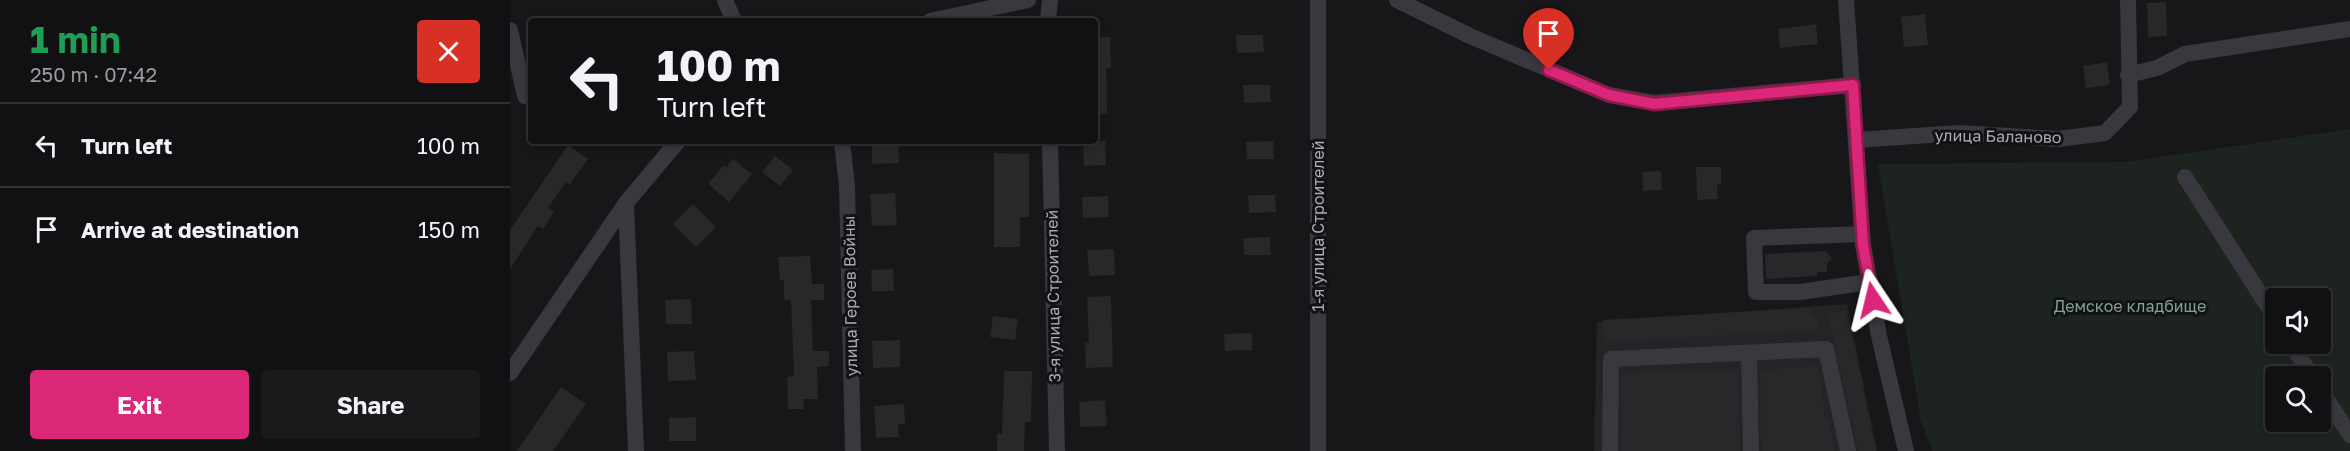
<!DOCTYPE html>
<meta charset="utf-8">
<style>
:root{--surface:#111113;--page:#1a1a1c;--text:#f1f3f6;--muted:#9c9da0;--line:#303133;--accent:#db2777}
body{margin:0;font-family:"Golos Text",sans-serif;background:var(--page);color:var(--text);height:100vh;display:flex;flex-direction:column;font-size:22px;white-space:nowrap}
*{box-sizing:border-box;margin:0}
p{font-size:20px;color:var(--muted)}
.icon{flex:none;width:33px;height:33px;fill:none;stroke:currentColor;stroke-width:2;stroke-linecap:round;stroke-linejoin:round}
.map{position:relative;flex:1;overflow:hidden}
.drawer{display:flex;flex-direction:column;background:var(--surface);width:510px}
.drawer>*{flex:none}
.top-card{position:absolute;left:18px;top:18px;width:570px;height:126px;border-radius:6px;box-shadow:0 3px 9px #0003,0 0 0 2px var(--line);background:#111113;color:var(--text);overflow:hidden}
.buttons{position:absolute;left:1755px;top:288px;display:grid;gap:12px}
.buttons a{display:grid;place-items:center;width:66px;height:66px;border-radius:6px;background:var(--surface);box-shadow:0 3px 9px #0003,0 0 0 2px var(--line);font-size:30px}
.pin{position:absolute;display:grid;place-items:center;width:51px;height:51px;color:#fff;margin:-62px -26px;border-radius:50% 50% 50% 0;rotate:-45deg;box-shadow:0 0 6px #0007}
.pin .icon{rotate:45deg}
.me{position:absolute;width:66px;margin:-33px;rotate:350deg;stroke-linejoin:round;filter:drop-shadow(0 0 4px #0008)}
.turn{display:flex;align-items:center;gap:21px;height:126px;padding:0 30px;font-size:27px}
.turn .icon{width:78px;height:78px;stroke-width:2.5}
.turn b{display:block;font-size:42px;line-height:51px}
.round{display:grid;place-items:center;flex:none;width:63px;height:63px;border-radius:6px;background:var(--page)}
.overview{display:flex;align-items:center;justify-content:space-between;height:102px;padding:0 30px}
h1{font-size:36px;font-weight:700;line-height:45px;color:#1e9e55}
.button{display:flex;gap:12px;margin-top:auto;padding:12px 30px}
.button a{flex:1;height:69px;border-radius:6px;background:var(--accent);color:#fff;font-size:24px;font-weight:700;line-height:69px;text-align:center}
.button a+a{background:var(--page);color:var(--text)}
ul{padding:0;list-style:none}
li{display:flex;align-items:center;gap:18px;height:84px;padding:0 30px;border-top:2px solid var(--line)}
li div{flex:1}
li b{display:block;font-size:22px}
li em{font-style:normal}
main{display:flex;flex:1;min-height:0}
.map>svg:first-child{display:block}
</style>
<main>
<section class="drawer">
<div class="overview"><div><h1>1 min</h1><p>250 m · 07:42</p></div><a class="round" style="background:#d93025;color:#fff"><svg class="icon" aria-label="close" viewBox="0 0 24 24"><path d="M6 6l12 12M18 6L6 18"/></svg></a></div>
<ul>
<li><svg class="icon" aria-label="left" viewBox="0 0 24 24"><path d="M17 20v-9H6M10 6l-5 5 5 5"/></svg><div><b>Turn left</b></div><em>100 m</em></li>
<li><svg class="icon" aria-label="arrive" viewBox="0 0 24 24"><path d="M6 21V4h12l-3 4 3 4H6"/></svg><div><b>Arrive at destination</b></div><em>150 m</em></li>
</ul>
<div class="button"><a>Exit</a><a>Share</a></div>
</section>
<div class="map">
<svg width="1840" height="451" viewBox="0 0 1840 451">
<rect width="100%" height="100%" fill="#171719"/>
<path fill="#242326" d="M1337 304 1367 451H1084L1087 322Z"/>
<path fill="#1d2420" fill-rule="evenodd" d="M1840 129V451H1422L1411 421 1368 164 1616 162ZM1766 298H1810V344H1766ZM1766 376H1810V422H1766Z"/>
<path fill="#28272a" d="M1656 2 1657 36 1638 37 1637 3Z
M1415 14 1418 45 1394 47 1391 17Z
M1306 24 1308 44 1270 48 1268 29Z
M726 35H753L754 52 727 53Z
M585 37H600L601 68 596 69 597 114H585Z
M1597 62 1600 85 1576 88 1573 66Z
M733 85H760L761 102 734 103Z
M362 141H388L389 163 362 164Z
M573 141H595L596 165 574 166Z
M763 141 764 159H737L736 142Z
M58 145 78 159 60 184 56 182 38 208 44 212 33 229 28 226 0 269V230Z
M484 153 519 154V217H510V247H484Z
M265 156 283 170 270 186 252 172Z
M223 159 242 174 219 202 198 184 214 165 216 168Z
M1186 167H1211V184H1207L1208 199 1187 200Z
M1151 171 1152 190 1133 191 1132 172Z
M385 193 387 225 362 226 360 194Z
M738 195H765L766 212 739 213Z
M598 196 599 217 573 218 572 197Z
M183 204 206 227 186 247 163 224Z
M760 237 761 255H734L733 238Z
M604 249 605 275 579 276 577 250Z
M1315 251 1322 258 1317 264V272H1307V276L1256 279 1255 254Z
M300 256 302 284H314V300H301L303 351H319V366L307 367 308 399H293L294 409H278L277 377 284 376 281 300H274V280H270L268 257Z
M383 269 384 291H362L361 270Z
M601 296 603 367 576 368 575 343 579 342 577 297Z
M181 299 182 324H156L155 300Z
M1301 308V317L1308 316 1309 330 1094 342 1093 320Z
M1336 310 1366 451H1348L1318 314Z
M483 316 508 319 505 340 480 337Z
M742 333V350L715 351 714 334Z
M390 340V367L363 368 362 341Z
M184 351 186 380 158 381 157 352Z
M1309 366 1315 419H1320L1324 451H1251L1250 370Z
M1229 369 1230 451H1110L1111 373Z
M494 371H522L521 422H515L514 451H487V434H492Z
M51 387 76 404 43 451H7Z
M595 400 597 426 570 427 569 402Z
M394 404 395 424H388L389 437 366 438 364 406Z
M186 417V441H159V418Z"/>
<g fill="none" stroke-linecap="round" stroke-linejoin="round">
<path stroke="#39383e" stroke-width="16" d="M215 0 224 21
M808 0V451
M887 0 960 36 1099 95 1144 103 1343 85
M1336 0 1353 245 1369 336 1396 451
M420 21 518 0
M538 21 540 0
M0 30 15 96 21 95
M1618 75 1647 68 1675 54 1840 29
M1346 140 1449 133 1548 139 1595 133 1620 107 1618 0
M332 141 337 186 343 451
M540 141 547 451
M1675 177 1766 319
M116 203 126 451
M1352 234 1244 238 1246 292H1290L1359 282
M1781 344 1802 376
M1239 353 1241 451
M0 373 116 203 168 141
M1810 389 1840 435
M1100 451 1101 359 1316 349 1338 451"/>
</g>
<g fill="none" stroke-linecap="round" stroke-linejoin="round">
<defs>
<path id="route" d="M1039 70 1099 95 1144 104 1343 85 1353 245 1363 300"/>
</defs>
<use href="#route" stroke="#8e194d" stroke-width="15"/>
<use href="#route" stroke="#db2777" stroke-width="10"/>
</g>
<g text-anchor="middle" stroke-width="6" stroke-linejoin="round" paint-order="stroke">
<g font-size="16" fill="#aaaab8" stroke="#121214">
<text transform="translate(1488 136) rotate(1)" y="6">улица Баланово</text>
<text transform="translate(808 226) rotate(-90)" y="6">1-я улица Строителей</text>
<text transform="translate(340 296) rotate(-91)" y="6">улица Героев Войны</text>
<text transform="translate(543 296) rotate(-91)" y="6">3-я улица Строителей</text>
</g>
<g font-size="16" fill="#81a28c" stroke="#121214">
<text x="1620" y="312">Демское кладбище</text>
</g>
</g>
</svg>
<div class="buttons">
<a><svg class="icon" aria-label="sound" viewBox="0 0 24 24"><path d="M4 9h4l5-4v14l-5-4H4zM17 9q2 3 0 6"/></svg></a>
<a><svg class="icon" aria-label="search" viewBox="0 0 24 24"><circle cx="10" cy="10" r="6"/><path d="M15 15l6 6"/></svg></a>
</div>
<div class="pin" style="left:1039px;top:70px;background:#d93025"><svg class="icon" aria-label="arrive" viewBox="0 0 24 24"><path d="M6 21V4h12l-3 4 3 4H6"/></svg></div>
<svg class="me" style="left:1363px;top:300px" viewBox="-20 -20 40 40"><path d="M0-17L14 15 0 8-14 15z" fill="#db2777" stroke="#fff" stroke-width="4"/></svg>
<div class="top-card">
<div class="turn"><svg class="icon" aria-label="left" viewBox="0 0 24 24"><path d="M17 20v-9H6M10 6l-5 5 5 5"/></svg><div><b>100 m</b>Turn left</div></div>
</div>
</div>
</main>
